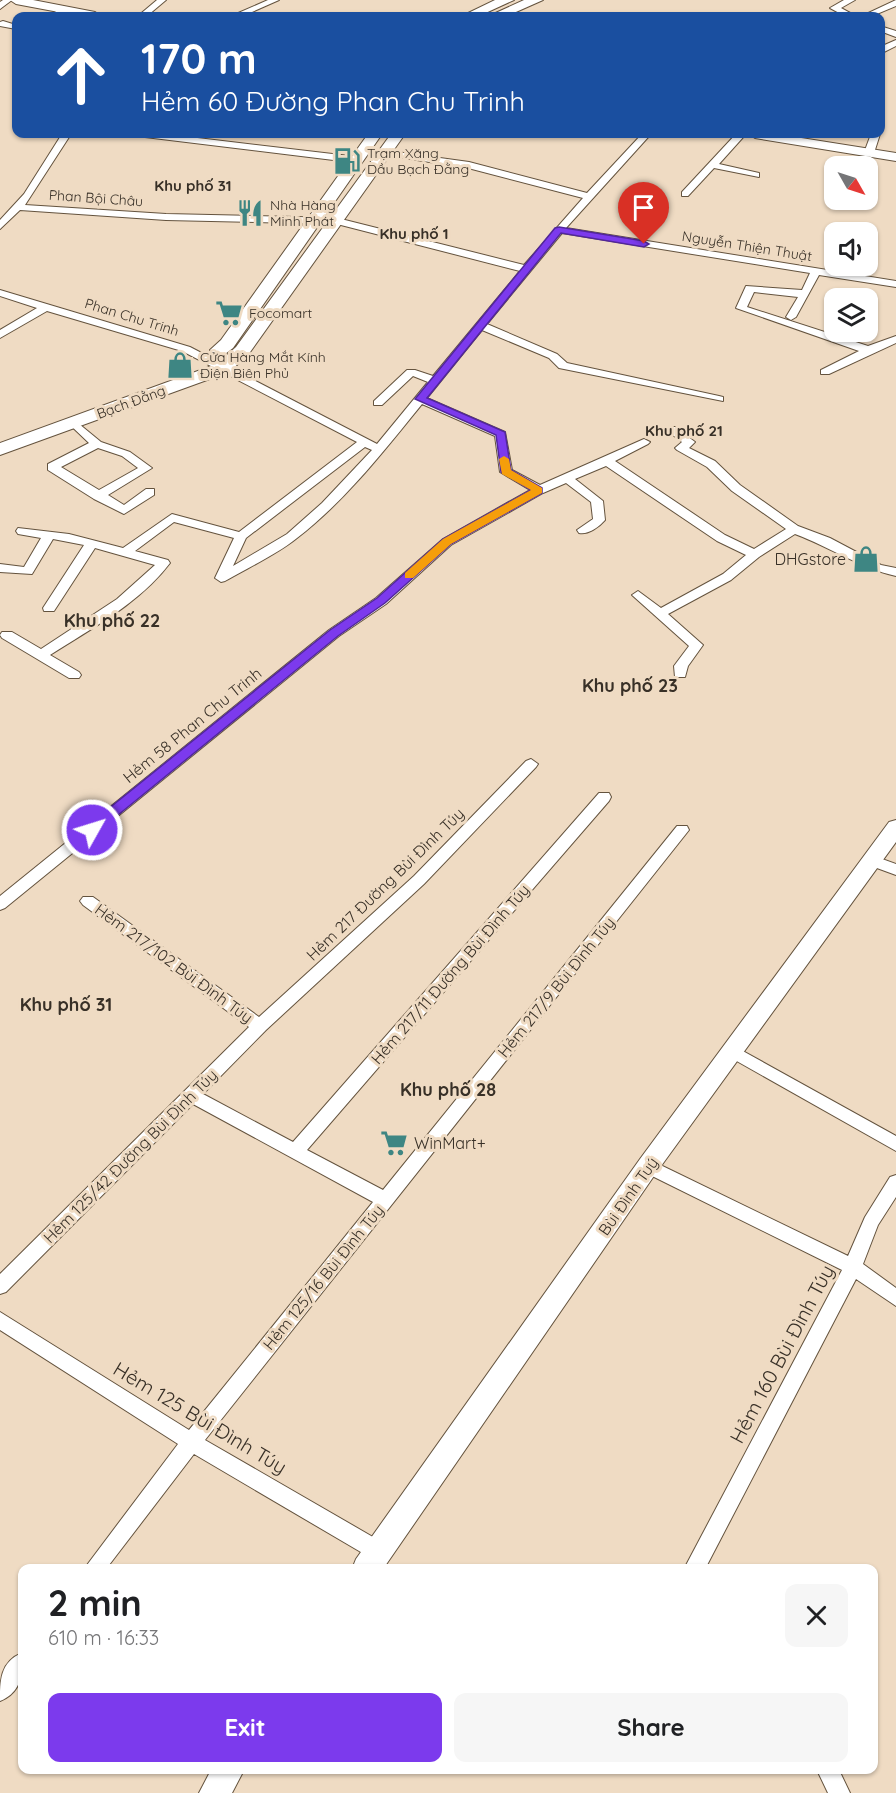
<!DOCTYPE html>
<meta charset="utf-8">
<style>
:root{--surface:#fff;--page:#f6f6f6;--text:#202124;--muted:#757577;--accent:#7c3aed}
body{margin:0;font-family:Quicksand,sans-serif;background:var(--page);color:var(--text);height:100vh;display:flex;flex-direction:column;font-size:22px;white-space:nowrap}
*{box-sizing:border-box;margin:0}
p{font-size:20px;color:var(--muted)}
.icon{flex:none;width:33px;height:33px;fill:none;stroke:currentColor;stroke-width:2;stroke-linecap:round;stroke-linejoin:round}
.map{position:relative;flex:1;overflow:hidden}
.side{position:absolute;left:18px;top:1564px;width:860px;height:210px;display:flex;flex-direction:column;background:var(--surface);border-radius:12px;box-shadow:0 2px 4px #0004}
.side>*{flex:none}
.banner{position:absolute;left:12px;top:12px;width:873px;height:126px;border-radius:12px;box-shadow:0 2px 4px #0004;background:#1a4fa0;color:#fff;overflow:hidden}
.needle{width:39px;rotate:129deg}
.tools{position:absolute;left:824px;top:156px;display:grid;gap:12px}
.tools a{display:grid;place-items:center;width:54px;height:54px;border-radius:12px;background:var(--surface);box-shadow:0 2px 4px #0004;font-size:30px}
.pin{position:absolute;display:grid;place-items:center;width:51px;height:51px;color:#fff;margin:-62px -26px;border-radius:50% 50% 50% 0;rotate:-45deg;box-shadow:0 0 6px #0007}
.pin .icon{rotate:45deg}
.me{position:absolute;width:66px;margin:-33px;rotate:51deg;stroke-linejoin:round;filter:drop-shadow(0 0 4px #0008)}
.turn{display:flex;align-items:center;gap:21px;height:126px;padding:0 30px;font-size:27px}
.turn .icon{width:78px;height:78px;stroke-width:2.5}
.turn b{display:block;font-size:42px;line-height:51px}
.round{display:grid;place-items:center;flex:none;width:63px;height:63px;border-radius:12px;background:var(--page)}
.head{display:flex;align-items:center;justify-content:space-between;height:102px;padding:0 30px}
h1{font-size:36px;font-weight:700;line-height:45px}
.cta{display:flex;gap:12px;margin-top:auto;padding:12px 30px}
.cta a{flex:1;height:69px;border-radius:12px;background:var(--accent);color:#fff;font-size:24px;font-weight:700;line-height:69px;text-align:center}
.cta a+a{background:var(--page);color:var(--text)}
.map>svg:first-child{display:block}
</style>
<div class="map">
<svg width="896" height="1793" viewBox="0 0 896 1793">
<rect width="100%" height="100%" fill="#efdbc3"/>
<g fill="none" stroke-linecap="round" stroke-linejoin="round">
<defs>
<path id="street" d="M3 0H12L0 9V2Z
M157 0H166L147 16H138Z
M268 0H279L243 16 236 14Z
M844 0H855L841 8 852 14 849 16H839L841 14 830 8Z
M896 0V6L872 16H862Z
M60 8 67 10 59 16H50Z
M3 21 16 25V29L0 26V22Z
M880 26 896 31V37L880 31Z
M896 40V46L880 54V47Z
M62 134H71L25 205 166 214 337 218 524 265 583 198 468 168 385 155 380 152 382 150 469 162 587 193 642 134H651L566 228 896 281V287L819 275 796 317 791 320 786 317 798 297 754 292 747 307 868 346 896 336V343L829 374H821V370L859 351 736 308 746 286 802 290 810 273 562 233 487 324 557 354 567 363 719 396 723 397V401L559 368 549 358 482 330 427 398 505 432 512 470 540 485 644 439 650 442 648 444 615 461 725 535 754 549 786 529 732 491 707 467 677 450 675 448 682 442 665 429 667 427H675L695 442 689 448 715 461 740 485 798 526 830 538 881 565 896 568V576C860 568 830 547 795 534L759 557 731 580 668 614 703 645 688 666 685 677H675L674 666 689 646 632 595 638 591 661 608 723 574 746 555 717 541 606 466 575 479 603 501 605 520C599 527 588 535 579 533L577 530 593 519 591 502 566 483 543 493 451 545 386 604 339 636 5 908 0 910V896L329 630 376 598 443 539 530 490 500 472 495 436 422 404C384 451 345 501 297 538 276 555 249 567 225 581L221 582 215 578 234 538 174 522 135 551 168 560 170 563C140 603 92 628 50 655L79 672 81 675 79 678H69L2 638 0 635 2 632H12L41 649 117 599 155 565 95 548 54 611H44L43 608 84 545 53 539 32 574 0 572V564L24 567 41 538 18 534 16 531 18 528 69 534 123 548 172 514 239 532 357 442 182 351 47 311 0 338V330L37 308 0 296V290L190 347 377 444 428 382 413 376 382 405H374V401L407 370H415L433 376 520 271 337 224 166 220 20 210 0 229V220L24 194ZM365 447 372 450 322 503 287 534 233 566 246 538Z
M140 134H164L358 157 363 160 358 163 145 137Z
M736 134H746L719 164 759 173V177L714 168 688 196H682V192Z
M871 134H880L874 153 869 156 864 153Z
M73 419 101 442 130 452 152 468 108 495 124 505 146 489H154V495L124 514 94 499 48 470V464L89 443 67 422ZM98 448 122 456 138 468 99 490 61 467Z
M531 759 538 764 536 767 424 884 266 1030 203 1094 293 1142 599 793H609L611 797 609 801 307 1150 383 1190 677 826H687L689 830 205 1440 385 1544 388 1551 385 1558 378 1561 371 1558 194 1454 106 1569H84L178 1444 0 1330V1312L189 1430 373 1202 193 1104 6 1292 0 1294V1274L249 1027 83 905 80 901 83 897H93L259 1017 414 876 526 761Z
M871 855 896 864V875L866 864 864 860Z
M732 1045 896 1136V1151L726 1055 724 1051 726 1047Z
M648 1159 848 1256 865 1217 890 1177 896 1175V1197L878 1225 863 1264 896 1288V1306L856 1279 705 1569H684L842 1270 642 1171 640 1166 642 1161Z
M22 1653C24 1672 21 1693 0 1701 0 1681 0 1662 22 1653Z
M817 1770H839L850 1793H828Z"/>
<path id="secondary" d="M10 0H33L95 12 101 16H80L16 4Z
M749 134H776L896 153V161L755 138Z
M896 820V842L656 1173 383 1569H352L356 1559 640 1159 889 822Z
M211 1770H244L232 1793H199Z"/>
<path id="primary" d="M495 0H514L479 16H462Z
M524 0H543L507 16H489Z
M368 134H382L233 348 225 354H213L210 350 221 340Z
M391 134H405L248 355 229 372 0 455V443L217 364 236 347Z"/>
</defs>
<use href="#street" stroke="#64533e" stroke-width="2"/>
<use href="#secondary" stroke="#64533e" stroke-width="2"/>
<use href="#primary" stroke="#64533e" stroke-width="2"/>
<use href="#street" fill="#fff" fill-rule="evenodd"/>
<use href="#secondary" fill="#fff" fill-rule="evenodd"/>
<use href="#primary" fill="#fff" fill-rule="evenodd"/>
</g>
<path fill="#7c3aed" stroke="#51269a" stroke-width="1.5" d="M559 227 644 241 649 244 644 247 561 233 427 398 505 432 511 470 542 488V493L451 544 385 603 338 636 96 833H87L85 830 87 826 330 630 377 598 443 539 531 490 501 472 496 435 415 399 555 228Z"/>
<path fill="#f59e0b" d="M504 456 509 459 511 470 542 488V493L451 544 413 578H405V573L443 539 531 490 502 474 499 459Z"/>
<defs>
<symbol id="fuel-bare" viewBox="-9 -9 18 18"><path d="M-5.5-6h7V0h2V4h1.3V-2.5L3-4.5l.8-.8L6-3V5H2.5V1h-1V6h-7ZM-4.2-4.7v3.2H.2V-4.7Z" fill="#3e8683" stroke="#efdbc3" stroke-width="2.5" paint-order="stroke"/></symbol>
<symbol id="restaurant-bare" viewBox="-9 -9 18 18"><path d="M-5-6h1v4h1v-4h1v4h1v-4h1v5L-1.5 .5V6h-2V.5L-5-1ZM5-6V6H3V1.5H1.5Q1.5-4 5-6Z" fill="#3e8683" stroke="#efdbc3" stroke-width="2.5" paint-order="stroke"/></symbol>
<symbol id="supermarket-bare" viewBox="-9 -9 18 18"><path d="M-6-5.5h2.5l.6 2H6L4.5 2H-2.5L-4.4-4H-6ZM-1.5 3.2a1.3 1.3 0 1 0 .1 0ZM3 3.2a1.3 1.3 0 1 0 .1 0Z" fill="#3e8683" stroke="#efdbc3" stroke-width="2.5" paint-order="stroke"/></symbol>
<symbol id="shop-bare" viewBox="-9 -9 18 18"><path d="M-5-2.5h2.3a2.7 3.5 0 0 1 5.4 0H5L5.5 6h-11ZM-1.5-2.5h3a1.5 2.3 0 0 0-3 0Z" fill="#3e8683" stroke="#efdbc3" stroke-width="2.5" paint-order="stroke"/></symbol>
</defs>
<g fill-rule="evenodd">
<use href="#fuel-bare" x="328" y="142" width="38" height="38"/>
<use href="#restaurant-bare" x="231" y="194" width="38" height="38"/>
<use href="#supermarket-bare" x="210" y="294" width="38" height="38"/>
<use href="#shop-bare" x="161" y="346" width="38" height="38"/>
<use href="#shop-bare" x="847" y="540" width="38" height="38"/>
<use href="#supermarket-bare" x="375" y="1124" width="38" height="38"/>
</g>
<g text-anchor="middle" stroke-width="6" stroke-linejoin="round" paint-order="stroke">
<g font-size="14" fill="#383027" stroke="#efdbc3" text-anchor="start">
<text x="367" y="158">Trạm Xăng<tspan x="367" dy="16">Dầu Bạch Đằng</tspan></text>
<text x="270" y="210">Nhà Hàng<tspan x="270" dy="16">Minh Phát</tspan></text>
<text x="249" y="318">Focomart</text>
<text x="200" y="362">Cửa Hàng Mắt Kính<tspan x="200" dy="16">Điện Biên Phủ</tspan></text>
</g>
<g font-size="14" fill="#383027" stroke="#efdbc3">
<text transform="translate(96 198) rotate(4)" y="5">Phan Bội Châu</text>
<text transform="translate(747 246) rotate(9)" y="5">Nguyễn Thiện Thuật</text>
<text transform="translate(132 317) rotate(17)" y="5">Phan Chu Trinh</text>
<text transform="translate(131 402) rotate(-20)" y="5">Bạch Đằng</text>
</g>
<g font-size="15" font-weight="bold" fill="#383027" stroke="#efdbc3">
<text x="193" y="191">Khu phố 31</text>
<text x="414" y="239">Khu phố 1</text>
<text x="684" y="436">Khu phố 21</text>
</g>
<g font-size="16" fill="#383027" stroke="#efdbc3" text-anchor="end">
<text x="846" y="565">DHGstore</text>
<text x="414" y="1149" text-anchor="start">WinMart+</text>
</g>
<g font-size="16" fill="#383027" stroke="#efdbc3">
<text transform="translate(192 725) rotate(-39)" y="6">Hẻm 58 Phan Chu Trinh</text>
<text transform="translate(385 884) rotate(-44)" y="6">Hẻm 217 Đường Bùi Đình Túy</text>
<text transform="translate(174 963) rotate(36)" y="6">Hẻm 217/102 Bùi Đình Túy</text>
<text transform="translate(450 974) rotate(-49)" y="6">Hẻm 217/11 Đường Bùi Đình Túy</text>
<text transform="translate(556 987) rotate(-51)" y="6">Hẻm 217/9 Bùi Đình Túy</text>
<text transform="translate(130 1156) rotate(-45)" y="6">Hẻm 125/42 Đường Bùi Đình Túy</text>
<text transform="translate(628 1196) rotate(-55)" y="6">Bùi Đình Tuý</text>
<text transform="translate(323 1277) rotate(-51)" y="6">Hẻm 125/16 Bùi Đình Túy</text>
</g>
<g font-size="18" font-weight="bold" fill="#383027" stroke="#efdbc3">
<text x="112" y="627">Khu phố 22</text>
<text x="630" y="692">Khu phố 23</text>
<text x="66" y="1011">Khu phố 31</text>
<text x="448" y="1096">Khu phố 28</text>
</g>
<g font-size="20" fill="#383027" stroke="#efdbc3">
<text transform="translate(782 1354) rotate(-62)" y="7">Hẻm 160 Bùi Đình Túy</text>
<text transform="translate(200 1418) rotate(31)" y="7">Hẻm 125 Bùi Đình Túy</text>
</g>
</g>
</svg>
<div class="tools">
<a><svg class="needle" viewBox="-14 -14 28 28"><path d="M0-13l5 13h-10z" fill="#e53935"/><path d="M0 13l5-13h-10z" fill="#757577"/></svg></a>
<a><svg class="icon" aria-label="sound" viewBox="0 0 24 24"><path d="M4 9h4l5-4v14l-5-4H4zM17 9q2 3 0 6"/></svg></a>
<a><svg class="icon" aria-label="layers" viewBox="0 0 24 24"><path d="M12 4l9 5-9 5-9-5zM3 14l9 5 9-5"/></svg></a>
</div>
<div class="pin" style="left:644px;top:244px;background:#d93025"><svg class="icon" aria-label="arrive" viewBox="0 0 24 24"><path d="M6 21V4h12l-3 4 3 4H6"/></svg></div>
<svg class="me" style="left:92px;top:830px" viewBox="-20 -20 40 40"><circle r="17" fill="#7c3aed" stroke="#fff" stroke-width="3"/><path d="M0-11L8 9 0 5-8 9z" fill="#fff"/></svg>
<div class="banner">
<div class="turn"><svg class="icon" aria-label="ahead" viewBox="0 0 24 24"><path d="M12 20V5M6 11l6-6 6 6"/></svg><div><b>170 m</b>Hẻm 60 Đường Phan Chu Trinh</div></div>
</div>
<section class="side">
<div class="head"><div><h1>2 min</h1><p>610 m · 16:33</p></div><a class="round"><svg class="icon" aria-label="close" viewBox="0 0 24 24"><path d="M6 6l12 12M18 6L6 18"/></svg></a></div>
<div class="cta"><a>Exit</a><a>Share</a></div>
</section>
</div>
